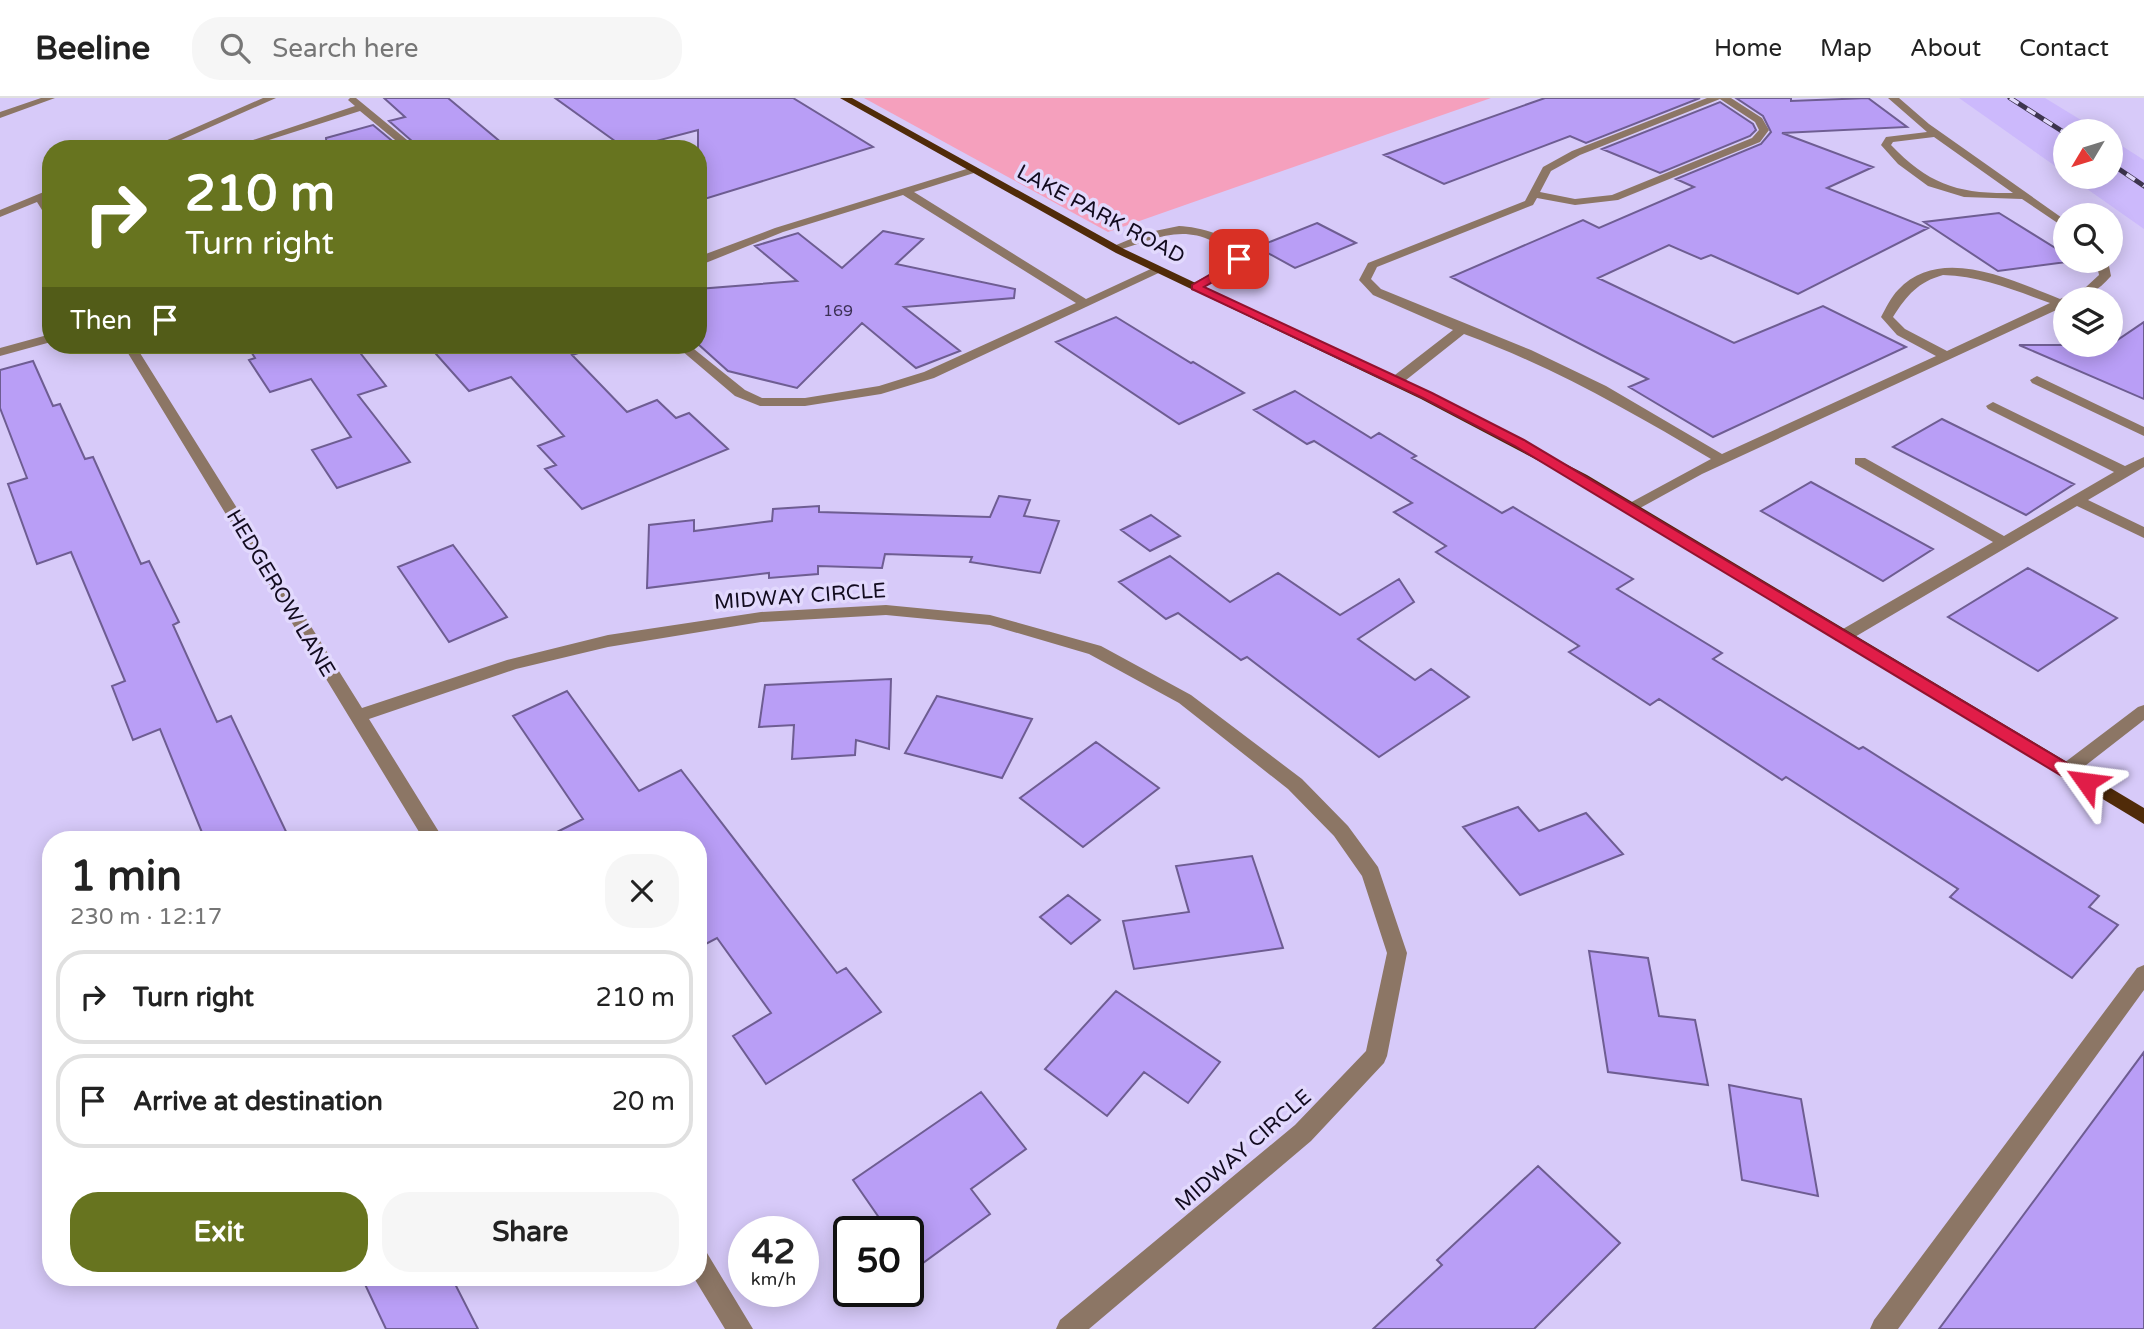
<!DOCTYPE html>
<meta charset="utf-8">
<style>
:root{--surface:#fff;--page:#f6f6f6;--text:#222;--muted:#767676;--line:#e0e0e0;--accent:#67741f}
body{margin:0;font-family:"Varela Round",sans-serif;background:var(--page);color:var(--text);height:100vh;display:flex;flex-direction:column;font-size:26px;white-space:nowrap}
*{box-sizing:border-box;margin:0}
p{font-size:23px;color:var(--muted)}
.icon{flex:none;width:38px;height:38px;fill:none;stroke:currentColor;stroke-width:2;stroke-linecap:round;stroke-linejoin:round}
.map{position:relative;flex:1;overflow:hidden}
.sheet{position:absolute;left:42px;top:733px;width:665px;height:455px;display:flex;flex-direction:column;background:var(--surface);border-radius:28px;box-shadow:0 4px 18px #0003}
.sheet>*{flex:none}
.guide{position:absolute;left:42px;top:42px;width:665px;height:214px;border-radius:28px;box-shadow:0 4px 18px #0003;background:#67741f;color:#fff;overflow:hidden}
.needle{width:46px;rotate:232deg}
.fabs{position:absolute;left:2053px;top:21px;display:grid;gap:14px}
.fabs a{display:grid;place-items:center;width:70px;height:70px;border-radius:50%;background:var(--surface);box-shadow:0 4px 18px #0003;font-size:35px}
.speed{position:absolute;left:728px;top:1118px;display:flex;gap:14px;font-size:35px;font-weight:700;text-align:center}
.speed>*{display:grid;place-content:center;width:91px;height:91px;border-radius:50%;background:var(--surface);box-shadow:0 4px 18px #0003;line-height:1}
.speed small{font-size:18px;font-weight:400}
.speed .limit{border:4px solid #111;border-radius:10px;background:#fff;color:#111}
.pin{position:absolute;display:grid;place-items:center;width:60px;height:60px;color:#fff;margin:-30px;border-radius:14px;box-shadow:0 4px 10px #0006}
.me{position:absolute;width:77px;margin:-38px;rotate:301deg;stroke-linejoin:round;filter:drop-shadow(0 0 5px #0008)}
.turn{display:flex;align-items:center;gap:24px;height:147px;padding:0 28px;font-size:32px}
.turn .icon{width:91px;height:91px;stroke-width:2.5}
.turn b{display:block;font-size:49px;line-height:60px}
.then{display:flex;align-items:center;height:66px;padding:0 28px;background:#0003;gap:14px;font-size:26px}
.round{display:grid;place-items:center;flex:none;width:74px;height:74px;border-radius:28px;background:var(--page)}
.overview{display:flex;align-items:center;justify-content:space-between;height:119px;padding:0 28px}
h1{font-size:42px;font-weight:700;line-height:52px}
.cta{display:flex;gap:14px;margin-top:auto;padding:14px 28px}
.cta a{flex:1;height:80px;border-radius:28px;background:var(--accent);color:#fff;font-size:28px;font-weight:700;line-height:80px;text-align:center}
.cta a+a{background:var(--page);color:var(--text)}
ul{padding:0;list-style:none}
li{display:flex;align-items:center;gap:21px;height:94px;margin:0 14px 10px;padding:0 14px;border:4px solid var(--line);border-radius:28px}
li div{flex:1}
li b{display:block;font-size:26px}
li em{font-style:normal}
header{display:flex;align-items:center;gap:42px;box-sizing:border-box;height:98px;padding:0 35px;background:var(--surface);border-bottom:2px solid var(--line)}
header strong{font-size:33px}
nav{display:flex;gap:38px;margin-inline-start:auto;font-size:24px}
.search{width:490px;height:63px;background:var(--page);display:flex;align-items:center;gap:18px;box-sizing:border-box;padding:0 24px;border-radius:28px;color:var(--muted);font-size:26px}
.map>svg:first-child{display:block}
</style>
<header>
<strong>Beeline</strong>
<div class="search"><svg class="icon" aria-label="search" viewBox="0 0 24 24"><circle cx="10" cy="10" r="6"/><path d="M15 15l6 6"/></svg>Search here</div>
<nav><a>Home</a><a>Map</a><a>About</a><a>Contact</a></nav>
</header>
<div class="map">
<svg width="2144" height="1231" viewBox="0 0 2144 1231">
<rect width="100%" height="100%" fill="#d7caf9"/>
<path fill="#ccb9fc" d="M1959 0H2045L2099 33H2065V75Z
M2111 41 2144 62V131L2070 79H2110Z"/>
<path fill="#f5a0bd" d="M864 0H1491L1108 134Z"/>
<path fill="#b99ef6" stroke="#6e5d92" stroke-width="2" d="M384 0H448L509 51H421L389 23 405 19Z
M555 0H793L873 49 698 103V32L626 51Z
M1545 0H1700L1586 45 1570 38 1444 86 1384 57Z
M1736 0H1791V3L1868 0 1907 29 1782 35 1873 69 1827 90 1928 130 1798 196 1711 157 1701 161 1669 147 1598 180 1734 245 1823 208 1906 249 1713 339 1629 289 1648 281 1451 179 1583 122 1599 130 1694 89 1676 81 1761 46 1771 34 1763 18Z
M1720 4 1753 26 1756 32 1750 38 1660 75 1602 51Z
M373 27 402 51H327L326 40Z
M1999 115 2065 156V163H2074L1998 173 1924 124Z
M1317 125 1356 145 1295 170 1257 149Z
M883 133 923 141 896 166 1015 191 1014 200 904 209 960 253 916 270 862 225 797 290 728 273 698 246V191L797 183 755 148 798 135 842 170Z
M1116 219 1191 265 1193 264 1244 295 1179 326 1056 244Z
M2144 224V301L2019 247H2110Z
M247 247H354L386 288 358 297 410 364 337 390 312 352 351 339 311 281 270 294 249 262 255 260Z
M428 247H587L588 252 572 257 627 314 657 302 676 320 689 315 728 351 582 411 545 371 556 367 538 348 564 338 511 279 469 293Z
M33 263 53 308 60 306 85 361 93 359 141 466 149 463 179 524 173 527 217 624 231 618 290 742H205L160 631 133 642 112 588 125 583 71 454 37 466 8 386 27 380 0 310V272Z
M1295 293 1371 340 1379 335 1416 358 1412 360 1502 415 1513 409 1633 481 1617 491 1722 555 1713 561 1859 651 1863 649 2099 798 2089 809 2118 827 2072 880 1950 799 1958 791 1786 679 1782 682 1659 601 1650 607 1569 554 1579 548 1436 454 1446 448 1394 414 1412 405 1314 343 1307 346 1254 312Z
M1942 321 2074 386 2026 417 1893 349Z
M1811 384 1933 451 1883 483 1761 413Z
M999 398 1030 402 1024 418 1059 423 1040 475 970 464 972 459 885 456 882 470 818 468V476L769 480V475L647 490 649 427 694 422V433L772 423 773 411 819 408V414L990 419Z
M1151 417 1180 438 1150 453 1121 432Z
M453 447 507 519 449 544 398 469Z
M1170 458 1230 504 1278 475 1340 517 1399 481 1414 504 1358 541 1415 582 1431 571 1469 599 1379 659 1247 559 1241 562 1178 515 1166 521 1119 484Z
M2028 470 2117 520 2038 573 1948 519Z
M891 581 889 651 856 642 855 657 792 661 794 627 759 629 765 587Z
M567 593 639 693 681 672 837 875 846 870 881 914 766 986 733 938 771 915 717 840 698 850V742H541L583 721 513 618Z
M937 598 1032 621 1002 680 905 655Z
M1096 644 1159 690 1083 749 1020 700Z
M1518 709 1539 733 1586 715 1623 756 1520 797 1463 729Z
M1252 758 1283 850 1134 871 1123 823 1189 814 1176 768Z
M1068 797 1100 822 1071 846 1040 819Z
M1589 853 1648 860 1659 918 1695 922 1708 987 1608 974Z
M1116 893 1220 964 1188 1005 1144 974 1107 1018 1045 971Z
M2144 954V1231H1939Z
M1729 987 1801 1001 1818 1098 1742 1082Z
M981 994 1026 1051 971 1091 990 1116 908 1176V1134H889L853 1082Z
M1538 1068 1620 1145 1534 1231H1373L1442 1167 1437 1162Z
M362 1180H452L478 1231H386Z"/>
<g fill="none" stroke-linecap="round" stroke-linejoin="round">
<path fill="#8c7665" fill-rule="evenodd" d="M41 0H55L0 20V14Z
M263 0H276L161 51H147Z
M350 0H356L418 51H406L360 13 250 48 241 46 355 8 348 2Z
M1707 0H1731L1762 20 1769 32 1760 44 1618 102 1575 107 1537 100 1533 107 1377 169 1371 181 1381 191 1531 252 1606 288 1722 356 1936 258 1897 237 1881 219C1886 210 1891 199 1898 192 1941 146 2013 183 2060 201L2086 189 2099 177 2096 163H2108L2111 178C2098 193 2085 201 2065 201V208L1702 376 1631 415 1626 413 1624 410 1626 407 1711 361C1628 312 1555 270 1464 236L1401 286H1391V280L1453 232 1373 197 1359 182 1368 165 1525 103 1543 69 1572 53ZM1720 1 1755 24 1759 32 1752 40 1612 97 1575 101 1540 94 1551 73 1580 57ZM1943 177C1981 178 2014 192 2050 205L1947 253 1905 231 1893 219C1907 197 1918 184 1943 177Z
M1888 0H1899L1929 26 2065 122V130L2022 101 1964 99 1928 88 1898 66 1881 47 1886 39 1927 34ZM1934 39 2013 95C1959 96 1929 87 1891 47L1893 44Z
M973 69 977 70V74L914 94 1086 201 1155 169 1165 172 934 280 881 296 805 308H760L735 298 675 247H689L745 292 762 300H805L879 288 924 274 1076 205 903 97 783 134 698 168V160L703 157 775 130Z
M51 91V98L45 100 51 109V121L47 120 37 104 0 119V112Z
M1179 128C1200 129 1239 138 1245 161L1236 171 1195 193 1191 192V186L1228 167 1233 161C1229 153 1220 147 1212 143 1178 126 1148 144 1115 153L1109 150 1145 135Z
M51 236V244L0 258V250Z
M123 247H135L362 610 507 562 608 537 761 514 886 507 990 517 1101 548 1191 597 1302 681 1348 728 1378 769 1407 855 1387 958 1384 965 1311 1043 1089 1231H1056L1060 1222 1295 1027 1366 953 1387 855 1362 778 1334 738 1288 691 1179 605 1089 556 990 527 886 517 761 524 608 549 516 571 369 621 444 742H424Z
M2037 278 2144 329V338L2032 285 2030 282Z
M1993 304 2125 368 2144 359V369L2088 402 2144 429V440L2077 408 1848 543H1836L1834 539 1836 535 1993 444 1855 366V360H1865L2004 438 2114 374 1988 311 1986 308Z
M2144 607V622L2072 678H2060L2057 673 2060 668 2138 609Z
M2144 867V892L1898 1231H1870L1874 1222 2137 870Z
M698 1152 707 1155 753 1231H725L694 1180H698Z"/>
<path fill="#502b09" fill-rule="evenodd" d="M840 0H852L1124 151 1430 296 1587 377 2144 710V726L1577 383 1421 301 1116 155Z"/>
<defs>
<path id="rail" d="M2010 0 2065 35
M2110 65 2144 88"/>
</defs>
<use href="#rail" stroke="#3e354f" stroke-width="5"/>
<use href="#rail" stroke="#e2d9fd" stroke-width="3.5" stroke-dasharray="10" stroke-linecap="butt"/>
</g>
<path fill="#e11d48" stroke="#92132f" stroke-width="2" d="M1235 159 1244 161 1236 171 1204 189 1432 295 1524 342 2092 680 2094 684 2092 689H2080L1515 348 1423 300 1192 191V187L1228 166Z"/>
<g text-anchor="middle" stroke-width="7" stroke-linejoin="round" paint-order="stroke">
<g font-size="16" fill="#3c3055">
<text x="838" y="218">169</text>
</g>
<g font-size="21" fill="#120b1f" stroke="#e2d9fd">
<text transform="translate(1101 116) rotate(28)" y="7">LAKE PARK ROAD</text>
<text transform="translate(281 495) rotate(59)" y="7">HEDGEROW LANE</text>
<text transform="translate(800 498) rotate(-4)" y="7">MIDWAY CIRCLE</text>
<text transform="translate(1243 1052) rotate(-41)" y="7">MIDWAY CIRCLE</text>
</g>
</g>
</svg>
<div class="fabs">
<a><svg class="needle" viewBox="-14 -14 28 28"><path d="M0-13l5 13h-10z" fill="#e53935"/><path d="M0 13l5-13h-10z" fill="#767676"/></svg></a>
<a><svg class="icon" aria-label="search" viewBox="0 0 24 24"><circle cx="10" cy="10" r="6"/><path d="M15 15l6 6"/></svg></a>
<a><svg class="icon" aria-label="layers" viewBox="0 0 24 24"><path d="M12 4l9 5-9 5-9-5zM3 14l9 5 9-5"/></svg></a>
</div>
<div class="speed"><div>42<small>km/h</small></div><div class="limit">50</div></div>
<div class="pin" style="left:1239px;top:161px;background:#d93025"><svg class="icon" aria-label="arrive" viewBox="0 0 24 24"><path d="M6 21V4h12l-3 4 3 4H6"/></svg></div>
<svg class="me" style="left:2086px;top:684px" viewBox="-20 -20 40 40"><path d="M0-17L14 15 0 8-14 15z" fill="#e11d48" stroke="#fff" stroke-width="4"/></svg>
<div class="guide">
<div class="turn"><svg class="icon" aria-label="right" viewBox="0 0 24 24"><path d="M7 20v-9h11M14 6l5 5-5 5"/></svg><div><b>210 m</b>Turn right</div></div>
<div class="then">Then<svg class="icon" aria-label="arrive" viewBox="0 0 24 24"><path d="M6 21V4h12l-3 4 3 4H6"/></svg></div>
</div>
<section class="sheet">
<div class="overview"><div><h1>1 min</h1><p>230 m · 12:17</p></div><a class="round"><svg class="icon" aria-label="close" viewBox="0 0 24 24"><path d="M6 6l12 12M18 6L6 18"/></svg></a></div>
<ul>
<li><svg class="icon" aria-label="right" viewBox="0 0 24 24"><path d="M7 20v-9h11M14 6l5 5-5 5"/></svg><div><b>Turn right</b></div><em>210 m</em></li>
<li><svg class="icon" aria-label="arrive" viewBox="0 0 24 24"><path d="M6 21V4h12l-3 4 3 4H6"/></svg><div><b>Arrive at destination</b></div><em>20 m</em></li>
</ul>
<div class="cta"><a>Exit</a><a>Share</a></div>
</section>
</div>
